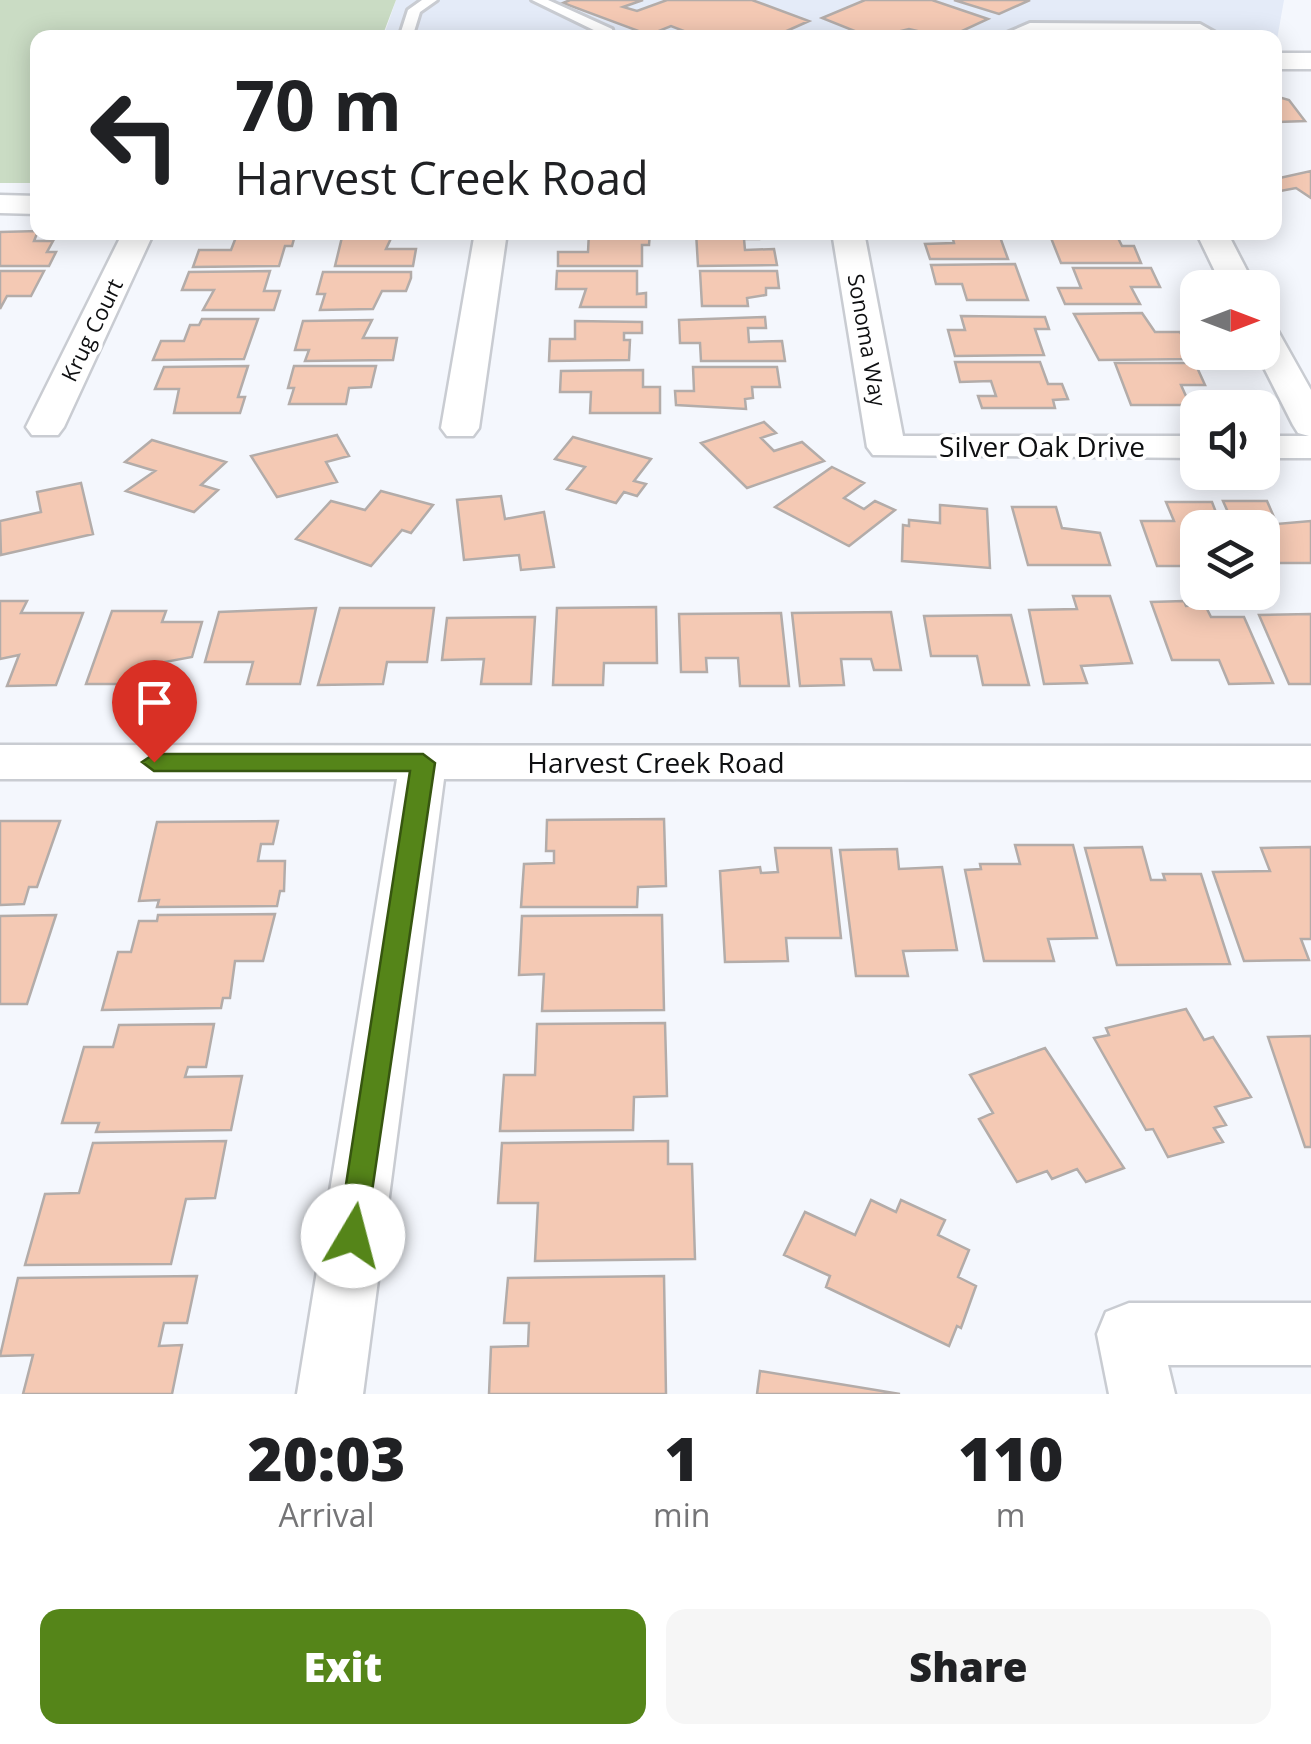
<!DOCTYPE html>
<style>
:root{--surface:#fff;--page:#f6f6f6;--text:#202124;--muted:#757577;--accent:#558519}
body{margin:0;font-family:"Open Sans",sans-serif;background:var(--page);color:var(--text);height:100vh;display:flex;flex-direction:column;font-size:38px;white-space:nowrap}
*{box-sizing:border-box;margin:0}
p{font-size:32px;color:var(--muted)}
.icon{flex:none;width:55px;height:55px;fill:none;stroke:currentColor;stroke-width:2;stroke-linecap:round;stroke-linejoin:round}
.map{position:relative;height:1394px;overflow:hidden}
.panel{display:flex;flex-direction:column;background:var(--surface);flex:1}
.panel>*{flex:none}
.hud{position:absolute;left:30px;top:30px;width:1252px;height:210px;border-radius:20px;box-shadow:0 5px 25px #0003;background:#fff;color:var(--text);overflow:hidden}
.needle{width:65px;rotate:90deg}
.fabs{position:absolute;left:1180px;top:270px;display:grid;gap:20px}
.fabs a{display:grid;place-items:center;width:100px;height:100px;border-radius:20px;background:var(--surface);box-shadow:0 5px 25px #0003;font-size:50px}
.pin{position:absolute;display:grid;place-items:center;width:85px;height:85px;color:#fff;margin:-102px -42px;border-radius:50% 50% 50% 0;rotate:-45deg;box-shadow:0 0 10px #0007}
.pin .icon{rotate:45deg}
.me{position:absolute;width:110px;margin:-55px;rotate:8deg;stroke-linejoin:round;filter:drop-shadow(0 0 8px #0008)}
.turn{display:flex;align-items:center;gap:35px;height:210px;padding:0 40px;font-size:45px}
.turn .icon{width:130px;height:130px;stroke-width:2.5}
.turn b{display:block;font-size:70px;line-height:85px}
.eta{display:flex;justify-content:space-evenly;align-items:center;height:170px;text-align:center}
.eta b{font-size:60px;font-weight:800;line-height:70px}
.cta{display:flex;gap:20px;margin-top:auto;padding:20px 40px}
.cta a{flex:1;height:115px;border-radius:20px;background:var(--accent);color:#fff;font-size:40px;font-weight:800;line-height:115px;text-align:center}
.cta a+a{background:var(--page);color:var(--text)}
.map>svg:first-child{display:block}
</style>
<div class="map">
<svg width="1311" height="1394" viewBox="0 0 1311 1394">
<rect width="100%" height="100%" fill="#f4f7fd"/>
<path fill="#e4ebf8" d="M396 0H1284L1276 45 1275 38 384 35Z"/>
<path fill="#cadcc4" d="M0 0H396L382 37 38 38 37 183H0Z"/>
<path fill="#f4c9b4" stroke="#b3aca9" stroke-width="2.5" d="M570 0H643L623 7 637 11 667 0H752L809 21 771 38H702L671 26 649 35 563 3Z
M865 0H932L988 19 947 38 909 29 872 38 822 18Z
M954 0H1030L999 14Z
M1275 96 1289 100 1305 121 1278 122Z
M1311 171V198L1296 188 1275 192V179Z
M38 231 34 241H53L47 252H56L49 266H0V232Z
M238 232H285L295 235 292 246H285L279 266 193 267 199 250H231Z
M394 232 386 249H416L413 266H335L343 233Z
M589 232H650L649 245H642V266H558V252H588Z
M696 232H758L759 239H744L745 250 774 249 777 265 698 266Z
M951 232H1015L1017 237H1000L1008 259H930L925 244 954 243Z
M1115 232 1122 246H1134L1141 263H1061L1049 233Z
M1015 264 1028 300H967L962 284H936L931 265Z
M1073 268H1151L1160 287H1131L1140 304H1065L1058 288H1081Z
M0 271H44L31 296H7L0 309Z
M270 271 264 291H280L274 310H203L214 290H182L189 272Z
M557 271H637V294L646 293V307H580L586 289H556Z
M700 271H777L779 288H766V295L747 298 748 306H702Z
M323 272H411V278L406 291H382L373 309 320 310 325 294H317Z
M1142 313 1155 332H1180L1194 359 1099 360 1074 314Z
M961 316 1045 317 1049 329H1035L1044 355 955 356 948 330H965Z
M765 317 766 328H748L749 342 782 341 785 361H701L700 343H680L679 320Z
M202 319H258L244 359 153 360 161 341H184L190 325H199Z
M372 320 363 338H397L393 360 305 361 309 350H295L303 321Z
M575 321 642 322V333H624V340H630L629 360 549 361 550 339H575Z
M955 362H1040L1048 384H1062L1068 399 1053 400 1055 408H982L978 396H996L991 381 960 382Z
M1115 363H1195L1205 385H1181L1190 405H1131Z
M248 366 238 397H245L240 413H174L179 389H155L164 367Z
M294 366H376L371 387 349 388 346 404H289L294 388H288Z
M693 367H777L780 387H752L753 398 745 399 746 409 676 405 675 391H694Z
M643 370V387H660V413H590L591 392H560L561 371Z
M764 422 776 433 761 438 774 451 802 442 824 461 747 488 701 443Z
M337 435 349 456 326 462 337 482 277 497 251 456Z
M573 437 651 459 634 481 646 484 637 496 624 492 616 503 567 489 585 467 555 459Z
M152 440 226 462 201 485 218 490 194 512 126 491 155 471 125 462Z
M832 467 864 483 844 498 864 509 875 501 895 510 849 546 775 507Z
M81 483 93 534 1 555 0 521 41 512 37 492Z
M381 491 433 505 411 533 402 530 371 566 296 539 331 501 365 510Z
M501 496 505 519 544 512 554 567 521 570 519 555 464 560 457 500Z
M1223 501H1267L1277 524 1311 521V563H1262V528H1235Z
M1166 502H1212L1222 528H1198V557L1186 558 1189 566H1157L1141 521H1174Z
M940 505 987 509 990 568 902 561 903 525 909 526V520L940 523Z
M1012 507H1056L1062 528 1100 533 1110 565H1028Z
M1073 596H1110L1132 663 1081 666 1087 683 1044 684 1029 610 1077 609Z
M0 601H27L21 613H83L56 685 7 686 19 655 0 659Z
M1184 601 1186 606 1205 605 1211 617H1244L1273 683 1229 684 1219 660H1172L1151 602Z
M656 607 657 663H604L603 685H553L557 608Z
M316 608 300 684H247L253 662H205L219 612Z
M340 608H434L427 662H387L383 684 318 685Z
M112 611H166L162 622H202L192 657 143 666 137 684H86Z
M891 612 901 670H874L871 659H841L844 685 800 686 792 613Z
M781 613 789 686H740L738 658H706L707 672H681L679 614Z
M1311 614V684H1289L1259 615Z
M1011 615 1029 685H983L977 656H931L924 616Z
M535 617 531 684H481L484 659 442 660 447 618Z
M664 819 666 886 638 887 637 907H521L524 864 554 863V851H546L547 820Z
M0 821H60L37 887H29L24 904 0 905Z
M278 821 273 844H261L258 861H285L284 891H280L277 906 157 907 159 900 139 901 157 822Z
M1015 845H1073L1097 938 1048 939 1054 961H984L965 870 981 869 980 864H1020Z
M1142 847 1151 880H1165L1163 874H1201L1230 964 1117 965 1085 848Z
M1311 847V939H1301L1309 960 1244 961 1213 872 1270 871 1261 848Z
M775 848H831L841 938H786L788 961 725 962 720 871 760 867 761 873 778 872Z
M897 849 899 869 942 867 957 950 903 951 908 976H856L840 850Z
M275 914 263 961H235L230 998H223L221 1008 102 1010 118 952H131L139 921H157L158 915Z
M56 915 27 1004H0V916Z
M662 915 664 1010 542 1011 544 974 519 975 522 916Z
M1186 1009 1204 1040 1213 1037 1251 1097 1215 1107 1226 1125 1214 1128 1223 1142 1168 1157 1153 1129 1146 1130 1094 1038 1109 1035 1106 1028Z
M665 1023 667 1096 634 1097 633 1130 500 1131 504 1075H535L537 1024Z
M214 1024 206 1067H188L185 1077 242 1076 231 1130 96 1132 99 1123H62L84 1047H113L119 1025Z
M1311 1036V1147H1305L1268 1037Z
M1045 1048 1124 1168 1086 1182 1077 1169 1052 1179 1047 1171 1017 1182 979 1119 993 1113 970 1075Z
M226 1141 215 1198 186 1199 171 1264 25 1265 45 1194 79 1193 93 1143Z
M668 1141V1164H692L695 1259 535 1261 538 1203H498L502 1143Z
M871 1200 896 1212 901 1200 945 1220 938 1235 969 1250 958 1277 976 1286 961 1328 957 1326 949 1346 826 1287 830 1276 784 1255 805 1212 855 1235Z
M197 1276 187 1323H164L159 1346 182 1345 172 1394H23L33 1355 0 1356 18 1278Z
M664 1276 666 1394H489L491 1347 528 1346 529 1323H504L508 1278Z
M760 1371 900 1394H757Z"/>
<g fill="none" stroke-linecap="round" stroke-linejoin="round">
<defs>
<path id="service" d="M422 0H437L420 12 412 38H399L408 10Z
M532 0H548L612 29 614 38H602V34Z
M1030 23 1200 24 1225 38H1208L1198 32 1032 31 1014 38H995Z"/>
<path id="minor" d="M1275 53H1311V69H1275Z
M0 195 38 196V214L0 213Z
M123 232H154L64 427 58 435H32L26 427Z
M475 232H507L479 428 473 436H447L441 428Z
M832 232H864L903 436H1198V458L873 455 867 447Z
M1196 232H1227L1256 288H1223Z
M1262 321 1274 324 1311 390V458H1262V436H1309L1298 433 1293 425 1256 352H1262Z
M0 745 1311 746V780L444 779 363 1394H297L397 779H0Z
M1129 1303H1311V1365H1168L1175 1394H1109L1097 1334 1106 1312Z"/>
</defs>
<use href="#service" stroke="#c9ccd2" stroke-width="6"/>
<use href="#minor" stroke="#c9ccd2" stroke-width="5"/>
<use href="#service" fill="#fff" fill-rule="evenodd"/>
<use href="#minor" fill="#fff" fill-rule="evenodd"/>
</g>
<path fill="#558519" stroke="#375610" stroke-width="2.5" d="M154 754H423L435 763 364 1246 353 1251 342 1246 338 1236 410 771H154L142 762Z"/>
<g text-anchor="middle" stroke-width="8" stroke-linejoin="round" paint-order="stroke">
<g font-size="22" fill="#0e0f11" stroke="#fff">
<text transform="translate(92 330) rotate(-64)" y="8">Krug Court</text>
<text transform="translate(867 340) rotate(80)" y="8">Sonoma Way</text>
</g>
<g font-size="28" fill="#0e0f11" stroke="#fff">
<text x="1042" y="457">Silver Oak Drive</text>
<text x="656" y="773">Harvest Creek Road</text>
</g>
</g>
</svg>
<div class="fabs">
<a><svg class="needle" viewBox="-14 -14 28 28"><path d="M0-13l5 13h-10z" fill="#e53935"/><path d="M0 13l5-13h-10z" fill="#757577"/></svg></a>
<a><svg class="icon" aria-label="sound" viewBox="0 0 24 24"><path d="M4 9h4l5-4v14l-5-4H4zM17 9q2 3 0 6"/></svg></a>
<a><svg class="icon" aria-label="layers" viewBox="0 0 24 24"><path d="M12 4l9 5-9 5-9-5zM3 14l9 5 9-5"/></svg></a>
</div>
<div class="pin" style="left:154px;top:762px;background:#d93025"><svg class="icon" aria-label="arrive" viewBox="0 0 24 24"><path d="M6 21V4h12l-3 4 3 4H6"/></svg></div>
<svg class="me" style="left:353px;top:1236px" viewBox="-20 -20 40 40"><circle r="19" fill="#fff"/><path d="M0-13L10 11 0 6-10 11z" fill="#558519"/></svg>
<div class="hud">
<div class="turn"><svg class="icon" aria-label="left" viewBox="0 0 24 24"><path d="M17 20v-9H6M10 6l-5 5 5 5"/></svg><div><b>70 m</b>Harvest Creek Road</div></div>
</div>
</div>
<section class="panel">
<div class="eta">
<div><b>20:03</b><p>Arrival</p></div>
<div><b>1</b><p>min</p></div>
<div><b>110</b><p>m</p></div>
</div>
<div class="cta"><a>Exit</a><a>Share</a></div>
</section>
